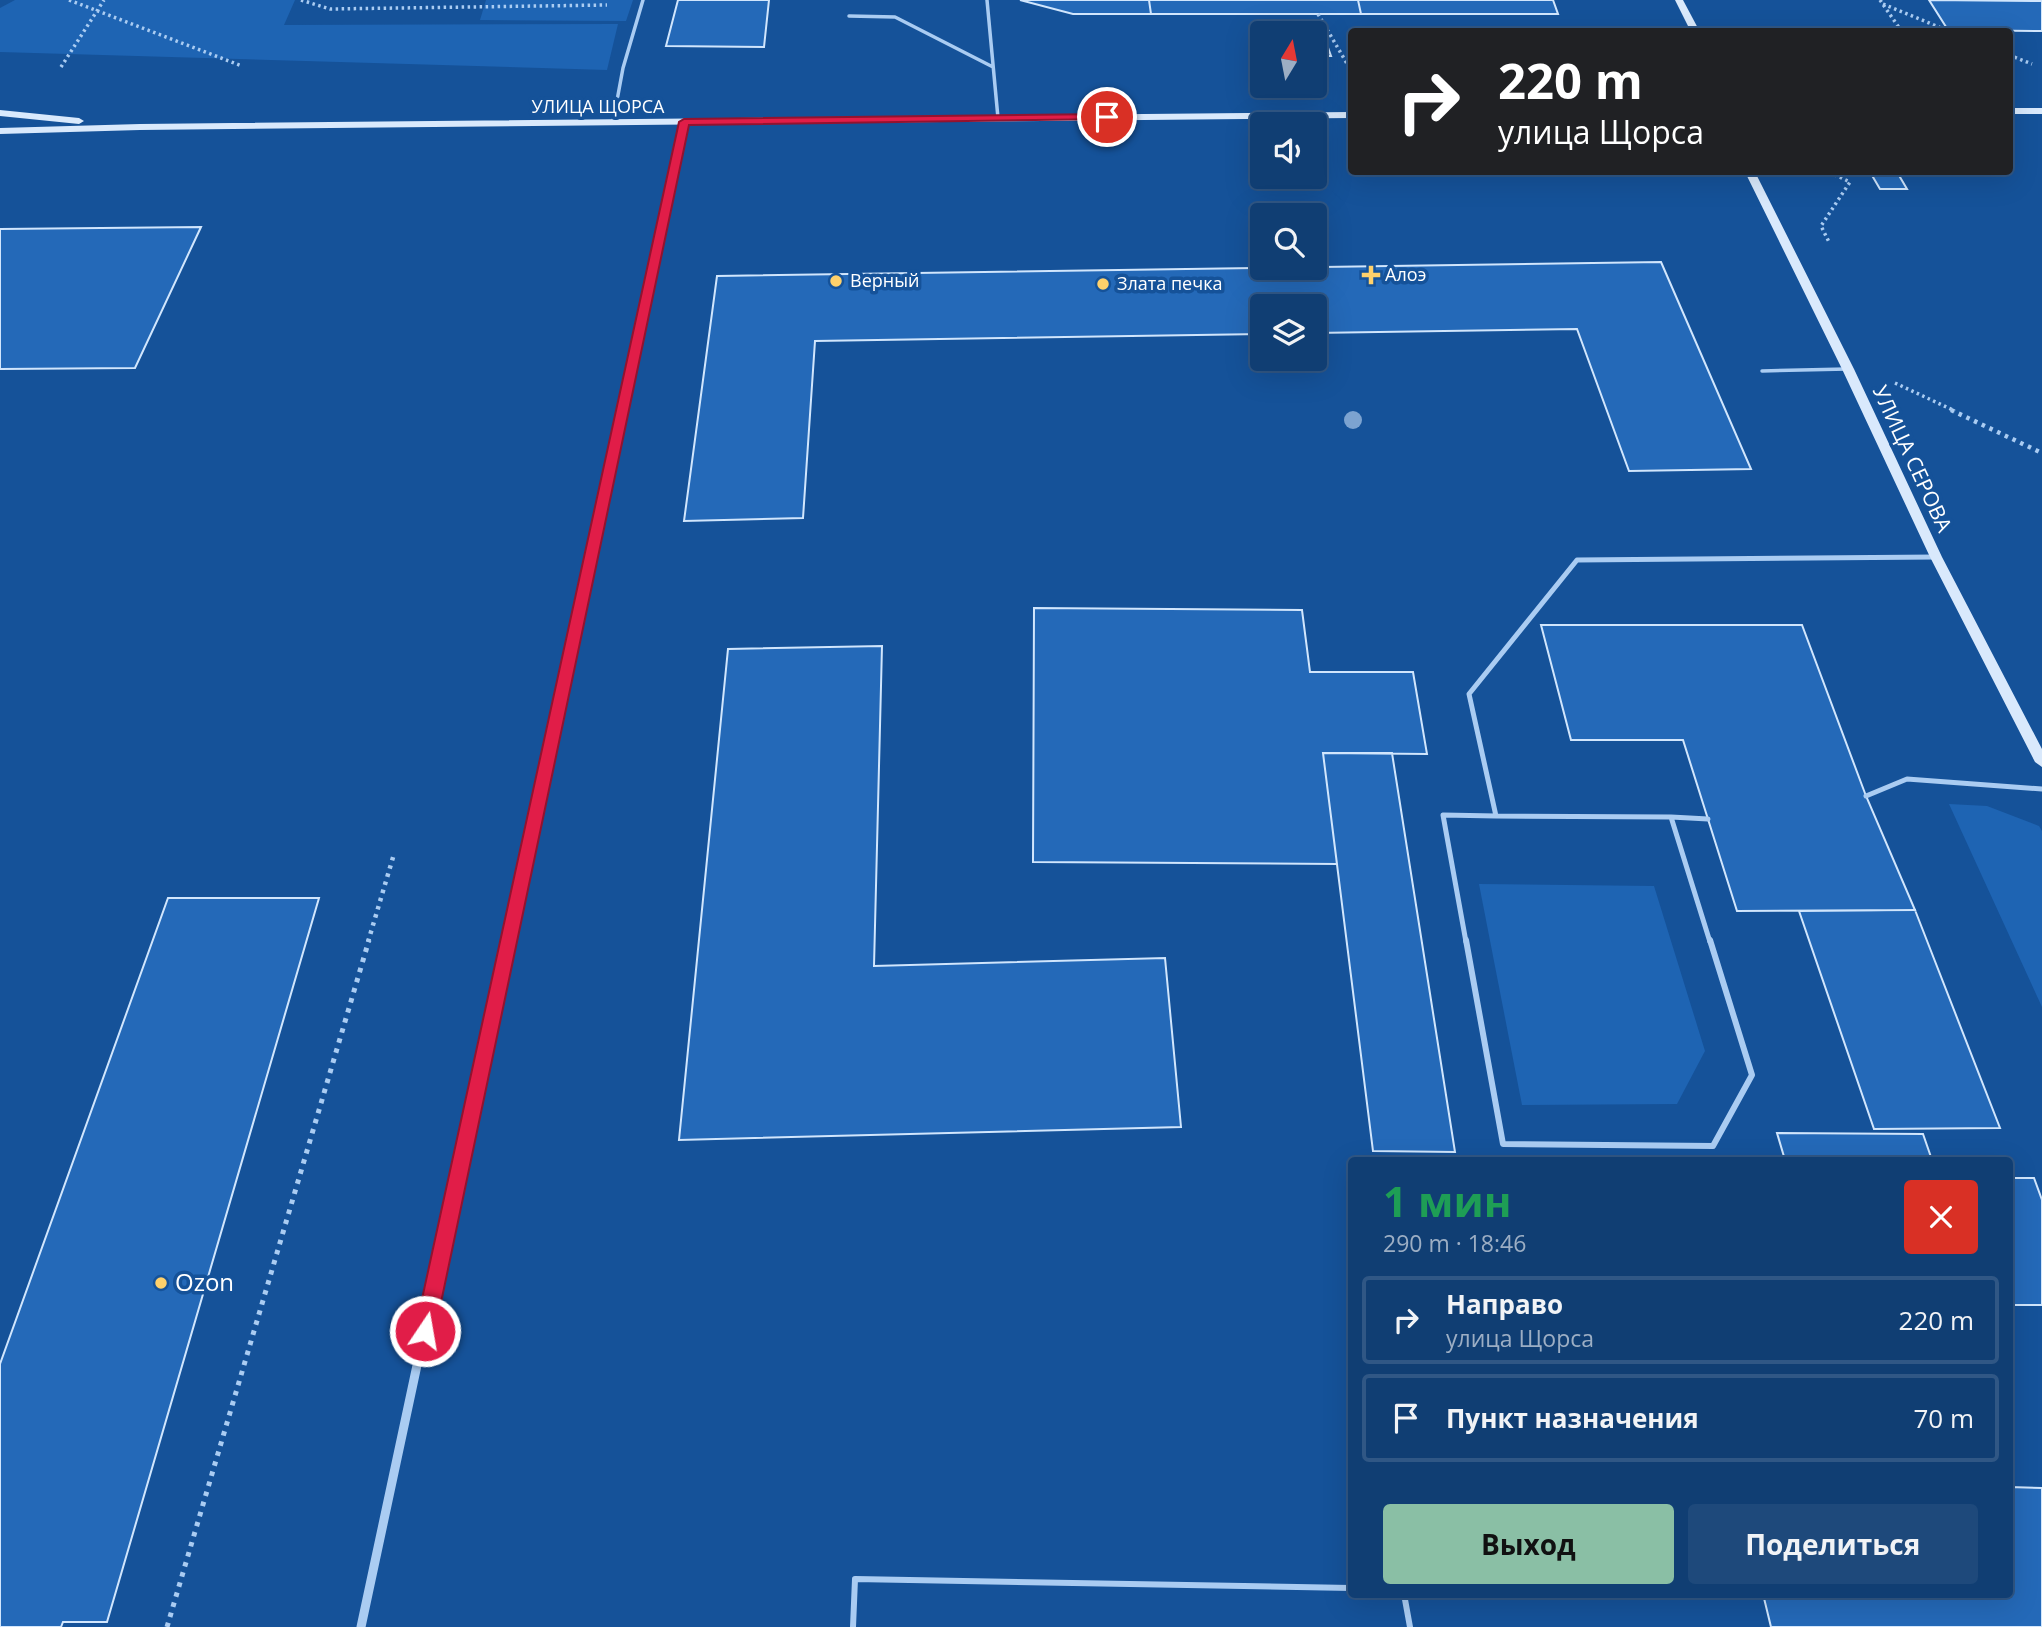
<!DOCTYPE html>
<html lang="ru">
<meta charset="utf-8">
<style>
:root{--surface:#103e73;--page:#1e497b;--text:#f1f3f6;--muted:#9caec4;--line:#305785;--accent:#8abfa5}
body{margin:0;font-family:"Open Sans",sans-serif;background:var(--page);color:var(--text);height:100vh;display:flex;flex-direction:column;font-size:26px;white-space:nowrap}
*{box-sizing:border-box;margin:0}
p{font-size:23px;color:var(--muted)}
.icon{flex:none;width:38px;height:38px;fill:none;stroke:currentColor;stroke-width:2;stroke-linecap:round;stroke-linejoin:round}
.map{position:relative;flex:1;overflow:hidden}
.details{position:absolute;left:1348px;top:1157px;width:665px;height:441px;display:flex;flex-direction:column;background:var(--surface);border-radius:7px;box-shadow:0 7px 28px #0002,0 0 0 2px var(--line)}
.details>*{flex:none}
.top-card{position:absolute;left:1348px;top:28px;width:665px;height:147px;border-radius:7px;box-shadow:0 7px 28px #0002,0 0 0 2px var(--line);background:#202124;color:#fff;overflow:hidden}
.needle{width:46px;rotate:10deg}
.controls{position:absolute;left:1250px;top:21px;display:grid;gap:14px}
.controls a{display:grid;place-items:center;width:77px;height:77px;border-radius:7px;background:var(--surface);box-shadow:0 7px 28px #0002,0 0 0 2px var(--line);font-size:35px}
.pin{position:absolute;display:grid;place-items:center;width:60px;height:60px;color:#fff;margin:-30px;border:4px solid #fff;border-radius:50%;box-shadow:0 2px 7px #0007}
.me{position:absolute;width:77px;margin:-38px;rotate:12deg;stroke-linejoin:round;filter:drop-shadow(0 0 5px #0008)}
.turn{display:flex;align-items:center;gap:24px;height:147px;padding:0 35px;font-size:32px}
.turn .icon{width:91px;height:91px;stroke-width:2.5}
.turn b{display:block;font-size:49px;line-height:60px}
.round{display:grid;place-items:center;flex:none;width:74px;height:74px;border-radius:7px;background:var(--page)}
.headline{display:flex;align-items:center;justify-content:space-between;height:119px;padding:0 35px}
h1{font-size:42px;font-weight:700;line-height:52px;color:#1e9e55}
.primary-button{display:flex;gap:14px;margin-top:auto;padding:14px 35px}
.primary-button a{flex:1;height:80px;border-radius:7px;background:var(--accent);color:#111;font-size:28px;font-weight:700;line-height:80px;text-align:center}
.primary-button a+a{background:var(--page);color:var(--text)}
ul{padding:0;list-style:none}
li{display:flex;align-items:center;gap:21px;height:88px;margin:0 14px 10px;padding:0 21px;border:4px solid var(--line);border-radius:7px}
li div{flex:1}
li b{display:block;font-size:26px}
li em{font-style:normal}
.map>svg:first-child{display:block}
</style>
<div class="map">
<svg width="2042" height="1627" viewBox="0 0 2042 1627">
<rect width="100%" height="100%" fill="#155299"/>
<path fill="#1e64b3" d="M15 0H295L284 25 618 24 607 70 0 52V8Z
M486 0H633L626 21 480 20Z
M1949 804 1987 806 2039 826 2042 831V1007Z
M1479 884 1654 886 1705 1051 1677 1104 1522 1105Z"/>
<path fill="#2469b8" stroke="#d1e6fd" stroke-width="2" d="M678 0H769L764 47 666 46Z
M1020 0H1149L1151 14H1073Z
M1149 0H1358L1361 14H1151Z
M1358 0H1553L1558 14H1361Z
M1929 0 2042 1V31L1948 30Z
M1314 37 1326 42 1331 56H1314Z
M1870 172H1897L1907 189H1880Z
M201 227 135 368 0 369V229Z
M1661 262 1751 469 1629 471 1577 329 1314 333V306H1262V334L815 341 803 518 684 521 717 276Z
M1034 608 1302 610 1310 672H1413L1427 754 1323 753 1337 864 1033 862Z
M1541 625H1802L1866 796 1915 910 1737 911 1683 740H1571Z
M882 646 874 966 1165 958 1181 1127 679 1140 728 649Z
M1323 753H1392L1455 1152 1373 1151Z
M168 898H319L107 1622H63L61 1627H0V1364Z
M1915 910 2000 1128 1874 1129 1799 911Z
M1777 1133 1923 1134 1932 1160H1785Z
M2009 1178H2034L2042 1200V1305H2009Z
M2009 1487 2042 1488V1627H1771L1763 1594H2009Z"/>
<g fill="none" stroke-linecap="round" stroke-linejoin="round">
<path stroke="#aaccf2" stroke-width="3.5" stroke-dasharray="2.5 3.5" stroke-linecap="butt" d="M69 0 242 66
M301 0 330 9 607 5
M1880 0 1902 32
M1883 4 1951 32
M1318 14 1349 67
M2009 55 2032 64
M61 67 104 0
M1829 172 1850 182 1821 226 1829 242
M1895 383 1955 411"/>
<path stroke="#aaccf2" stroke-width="4.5" stroke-dasharray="3.5 5" stroke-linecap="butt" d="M1951 410 2042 453
M368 942 394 854"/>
<path stroke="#aaccf2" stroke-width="5" stroke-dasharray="4.5 6" stroke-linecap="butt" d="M167 1627 369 940"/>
<path stroke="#aaccf2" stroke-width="3.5" d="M987 0 998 118
M849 16 895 17 993 67
M613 122 623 68 643 0
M1762 371 1847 369"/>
<path stroke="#aaccf2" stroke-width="5" d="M1866 796 1907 779 2042 789
M1496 816 1671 817
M1708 819 1671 817 1710 942
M1466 942 1443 815 1496 816 1469 694 1577 560 1936 557"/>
<path stroke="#aaccf2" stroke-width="6" d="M1466 940 1503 1144 1713 1146 1752 1075 1710 940
M1404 1594 1410 1627
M853 1627 855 1579 1351 1588"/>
<path stroke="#aaccf2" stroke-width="5" d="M622 411 684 122"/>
<path stroke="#aaccf2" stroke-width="6" d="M508 942 622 410"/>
<path stroke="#aaccf2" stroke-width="9" d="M361 1627 508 940"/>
<path fill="#d9e9fc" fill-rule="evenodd" d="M1675 0H1683L1700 32H1691Z
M2009 108H2042V114H2009Z
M0 110 79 118 84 121 79 124 0 116Z
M1351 112V118L140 130 0 134V128L140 124Z
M1745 172H1755L1854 369 1942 557 2042 749V767L2035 762 1930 557 1842 369Z"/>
</g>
<circle fill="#7ca3d0" cx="1353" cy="420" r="9"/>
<path fill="#e11d48" stroke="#92132f" stroke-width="2" d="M1107 114 1112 117 1111 119 689 125 435 1331 432 1338 425 1340 418 1338 415 1331 679 122 684 119Z"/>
<g fill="#ffd16b" stroke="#155299" stroke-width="2.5">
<path d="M1367.5 264.5h7v7h7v7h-7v7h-7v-7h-7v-7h7z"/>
<circle cx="836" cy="281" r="7"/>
<circle cx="1103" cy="284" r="7"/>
<circle cx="161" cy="1283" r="7"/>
</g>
<g text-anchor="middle" stroke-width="7" stroke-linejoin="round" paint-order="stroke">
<g font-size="18" fill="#fff" stroke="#155299">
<text x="598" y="113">УЛИЦА ЩОРСА</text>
</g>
<g font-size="18" fill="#fff" stroke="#155299" text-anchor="start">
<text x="1385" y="281">Алоэ</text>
<text x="850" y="287">Верный</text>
<text x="1117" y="290">Злата печка</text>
</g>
<g font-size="21" fill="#fff" stroke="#155299">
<text transform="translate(1912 459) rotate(65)" y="7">УЛИЦА СЕРОВА</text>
</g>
<g font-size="24" fill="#fff" stroke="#155299" text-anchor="start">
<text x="175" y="1291">Ozon</text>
</g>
</g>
</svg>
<div class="controls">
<a><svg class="needle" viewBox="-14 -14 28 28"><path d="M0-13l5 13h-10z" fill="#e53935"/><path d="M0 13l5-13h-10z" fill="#9caec4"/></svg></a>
<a><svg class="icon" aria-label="sound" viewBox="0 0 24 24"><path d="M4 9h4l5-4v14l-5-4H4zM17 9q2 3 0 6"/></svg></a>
<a><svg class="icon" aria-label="search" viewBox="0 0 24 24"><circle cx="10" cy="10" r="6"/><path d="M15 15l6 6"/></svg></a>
<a><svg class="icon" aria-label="layers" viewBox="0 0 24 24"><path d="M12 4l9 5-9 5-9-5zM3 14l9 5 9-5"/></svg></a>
</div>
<div class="pin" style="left:1107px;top:117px;background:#d93025"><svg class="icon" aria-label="arrive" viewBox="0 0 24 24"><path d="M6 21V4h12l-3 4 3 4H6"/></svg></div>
<svg class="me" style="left:425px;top:1331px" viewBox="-20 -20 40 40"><circle r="17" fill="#e11d48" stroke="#fff" stroke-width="3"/><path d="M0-11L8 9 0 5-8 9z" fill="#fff"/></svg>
<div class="top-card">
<div class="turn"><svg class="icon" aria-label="right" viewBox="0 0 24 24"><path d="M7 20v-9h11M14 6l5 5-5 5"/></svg><div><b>220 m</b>улица Щорса</div></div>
</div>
<section class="details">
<div class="headline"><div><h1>1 мин</h1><p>290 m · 18:46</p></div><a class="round" style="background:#d93025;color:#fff"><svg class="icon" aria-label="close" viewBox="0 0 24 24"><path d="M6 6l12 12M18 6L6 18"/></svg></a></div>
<ul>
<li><svg class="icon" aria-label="right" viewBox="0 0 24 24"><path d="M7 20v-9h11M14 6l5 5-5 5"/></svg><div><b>Направо</b><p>улица Щорса</p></div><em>220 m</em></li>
<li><svg class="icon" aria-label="arrive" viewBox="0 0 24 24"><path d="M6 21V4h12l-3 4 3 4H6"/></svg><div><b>Пункт назначения</b></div><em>70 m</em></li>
</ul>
<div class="primary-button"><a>Выход</a><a>Поделиться</a></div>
</section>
</div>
